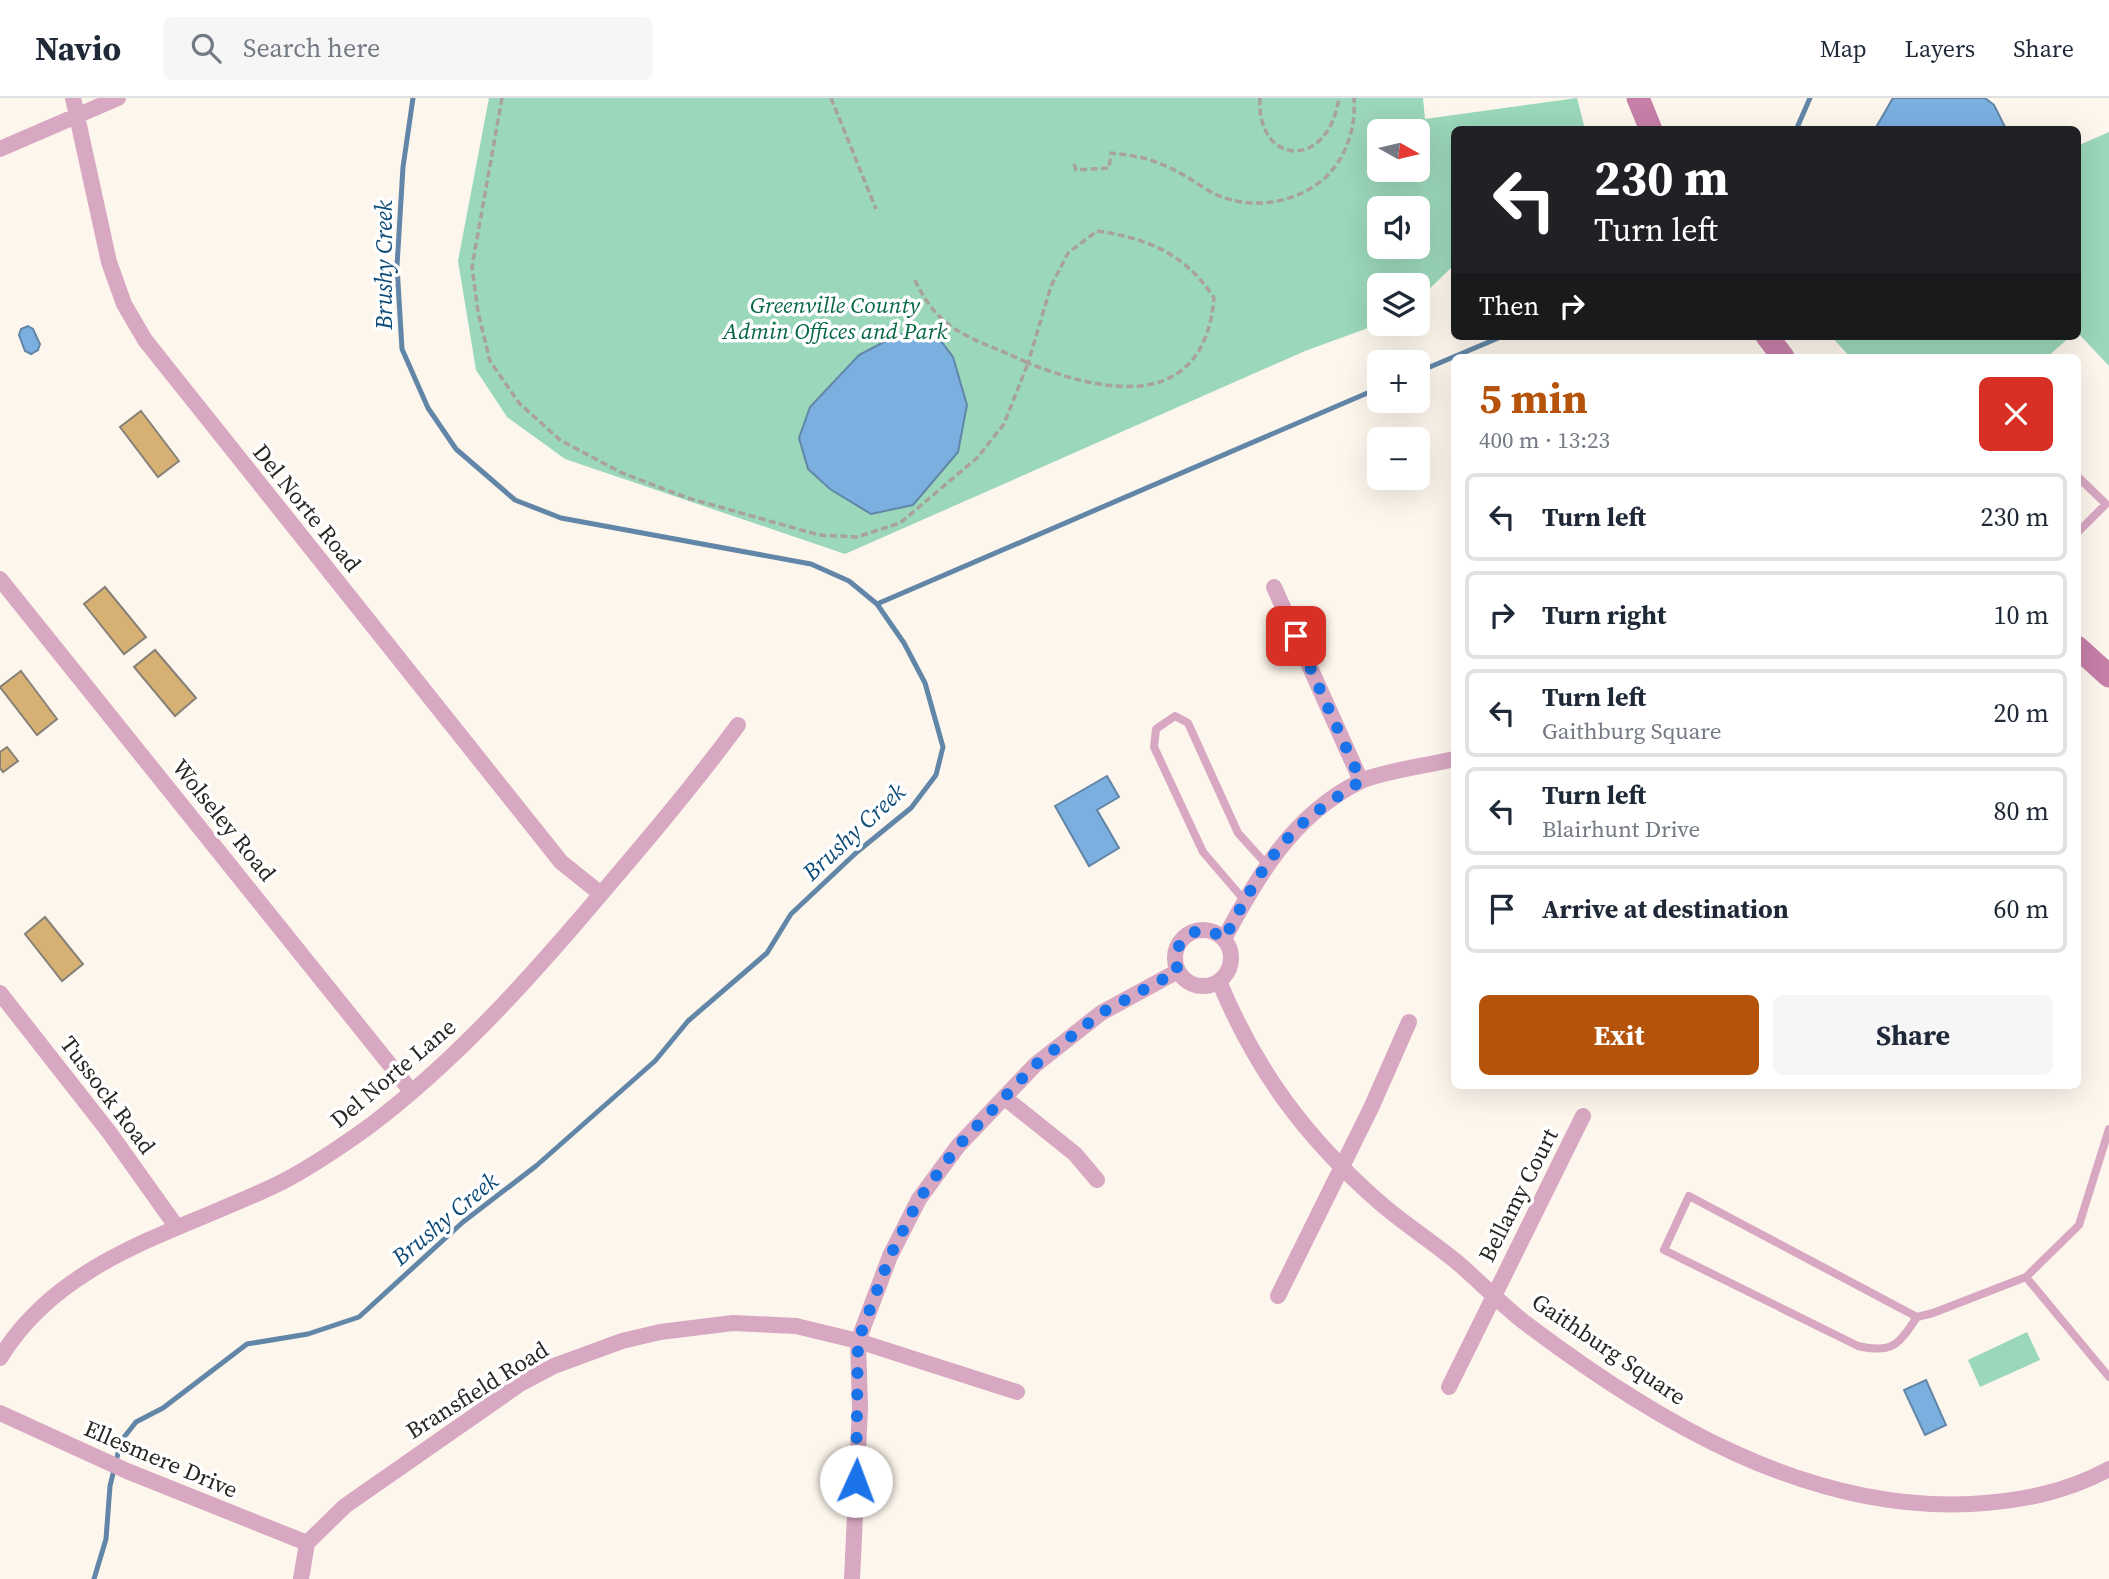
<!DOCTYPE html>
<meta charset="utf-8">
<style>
:root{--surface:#fff;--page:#f6f6f7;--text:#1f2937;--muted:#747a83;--line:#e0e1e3;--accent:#b45309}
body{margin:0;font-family:"Source Serif 4",serif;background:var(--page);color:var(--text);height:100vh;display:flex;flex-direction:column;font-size:26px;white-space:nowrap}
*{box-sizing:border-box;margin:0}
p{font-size:23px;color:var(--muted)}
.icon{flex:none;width:38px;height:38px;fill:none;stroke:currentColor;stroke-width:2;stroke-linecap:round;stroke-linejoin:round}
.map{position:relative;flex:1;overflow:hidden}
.sheet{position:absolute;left:1451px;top:256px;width:630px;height:735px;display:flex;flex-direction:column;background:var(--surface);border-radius:10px;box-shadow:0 7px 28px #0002}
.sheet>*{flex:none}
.hud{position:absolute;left:1451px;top:28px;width:630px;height:214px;border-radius:10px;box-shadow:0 7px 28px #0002;background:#202124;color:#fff;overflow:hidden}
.needle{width:46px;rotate:98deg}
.fabs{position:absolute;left:1367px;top:21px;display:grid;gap:14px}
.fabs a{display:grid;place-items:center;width:63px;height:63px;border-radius:10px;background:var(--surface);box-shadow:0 7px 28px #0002;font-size:35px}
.pin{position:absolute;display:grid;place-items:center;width:60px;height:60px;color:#fff;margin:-30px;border-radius:14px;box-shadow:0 4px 10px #0006}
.me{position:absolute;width:77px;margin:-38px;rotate:2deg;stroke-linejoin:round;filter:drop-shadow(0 0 5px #0008)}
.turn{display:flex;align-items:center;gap:24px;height:147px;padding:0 28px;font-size:32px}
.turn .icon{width:91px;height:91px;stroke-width:2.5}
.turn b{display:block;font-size:49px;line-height:60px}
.then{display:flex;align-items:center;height:66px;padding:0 28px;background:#0003;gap:14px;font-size:26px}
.round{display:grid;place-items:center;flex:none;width:74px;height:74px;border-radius:10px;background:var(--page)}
.headline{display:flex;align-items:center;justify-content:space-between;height:119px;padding:0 28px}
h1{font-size:42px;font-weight:700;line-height:52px;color:var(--accent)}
.action{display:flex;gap:14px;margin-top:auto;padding:14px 28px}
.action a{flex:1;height:80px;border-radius:10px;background:var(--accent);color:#fff;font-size:28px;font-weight:700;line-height:80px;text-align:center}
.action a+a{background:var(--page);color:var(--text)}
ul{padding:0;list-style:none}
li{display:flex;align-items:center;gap:21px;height:88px;margin:0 14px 10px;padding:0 14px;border:4px solid var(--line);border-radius:10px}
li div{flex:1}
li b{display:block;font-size:26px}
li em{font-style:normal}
header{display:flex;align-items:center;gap:42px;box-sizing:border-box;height:98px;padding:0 35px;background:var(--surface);border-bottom:2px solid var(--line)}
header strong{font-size:33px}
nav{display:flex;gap:38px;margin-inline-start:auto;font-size:24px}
.search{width:490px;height:63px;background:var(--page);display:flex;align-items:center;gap:18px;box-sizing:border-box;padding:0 24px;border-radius:10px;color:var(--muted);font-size:26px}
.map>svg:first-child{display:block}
</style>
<header>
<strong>Navio</strong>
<div class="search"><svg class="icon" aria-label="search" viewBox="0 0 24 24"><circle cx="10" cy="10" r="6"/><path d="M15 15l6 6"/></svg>Search here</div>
<nav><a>Map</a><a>Layers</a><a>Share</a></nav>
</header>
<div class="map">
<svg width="2109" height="1481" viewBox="0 0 2109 1481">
<rect width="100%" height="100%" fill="#fdf6ec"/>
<path fill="#9bd7ba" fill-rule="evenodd" d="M489 0H1423L1425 21 1577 0 1585 31 1454 32V167L1418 202V187H1379V226L1305 253 845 456 565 361 507 319 476 272 458 163ZM1379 33H1418V72H1379ZM1379 110H1418V149H1379Z
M2109 34V268L2077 234V48Z
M1831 238H2071L2047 259H1850Z
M2027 1234 2040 1262 1980 1289 1968 1262Z"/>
<path fill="#7aafe0" stroke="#6286a7" stroke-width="2" d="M1893 0H1985L1994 7 2006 31H1875Z
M28 228 33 231 40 246 38 252 31 256 25 253 19 237 21 231Z
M932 231 953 259 967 307 958 354 913 407 871 416 830 391 808 371 799 340 810 309 859 257 897 237Z
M1107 678 1119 699 1097 712 1119 750 1089 768 1055 708Z
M1926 1282 1946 1327 1925 1337 1904 1292Z"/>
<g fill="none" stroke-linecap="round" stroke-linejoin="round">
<path stroke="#6286a7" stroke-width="5" d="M1796 32 1810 0
M1418 274 1503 238
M877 506 1379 290
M94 1481 106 1441 110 1388 121 1343 136 1324 163 1310 247 1246 308 1236 359 1219 463 1124 536 1068 655 963 688 923 767 855 791 816 857 754 911 710 936 677 943 649 925 585 904 545 877 506 849 483 811 466 561 420 515 402 456 351 428 310 402 251 397 168 403 69 413 0"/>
</g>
<path fill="#d7b174" stroke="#868077" stroke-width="2" d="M141 313 179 363 158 379 120 329Z
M105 489 146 539 124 556 84 506Z
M155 552 196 600 175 618 134 569Z
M21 573 57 621 37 637 0 589Z
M7 649 18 663 3 674 0 670V654Z
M45 819 83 866 62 883 25 836Z"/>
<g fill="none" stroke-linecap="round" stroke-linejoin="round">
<path stroke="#a8a29b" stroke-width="3.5" stroke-dasharray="7 3.5" stroke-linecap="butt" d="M502 0 472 169 478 214 490 263 519 305 560 342 622 375 688 400 819 437 857 439 900 425 977 360 1004 326 1028 265C975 239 941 239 914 180
M831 0 876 111
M1260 0C1256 67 1328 74 1339 0
M1074 66 1076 72 1109 70 1111 55C1125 57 1140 58 1153 63 1172 69 1189 80 1206 91 1243 114 1294 108 1326 79 1347 58 1356 29 1354 0
M1097 133C1147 140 1186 156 1214 200 1204 313 1108 297 1028 265L1051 188 1068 155Z"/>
<path stroke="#d8a7c2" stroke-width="8" d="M2077 378 2106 406 2077 435
M1245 803 1203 754 1154 649 1156 631 1175 618 1188 625 1238 735 1267 767
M2026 1179 2109 1279
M1917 1219C1898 1247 1893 1256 1858 1248L1664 1152 1689 1098 1917 1219 1933 1215 2026 1179 2079 1127 2109 1031"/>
<path stroke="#d8a7c2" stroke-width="16" d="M73 0 109 164 124 206 145 242 561 764 601 796
M0 51 118 0
M0 481 411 993
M1274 489 1361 683
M1175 860a28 28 0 1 1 56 0a28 28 0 1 1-56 0Z
M1224 841C1257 779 1293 717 1359 684 1378 674 1431 667 1454 661
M1219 883C1256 973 1306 1040 1379 1104 1404 1126 1433 1144 1458 1165 1480 1184 1501 1206 1524 1224 1652 1321 1805 1414 1971 1406 2020 1403 2065 1395 2109 1371
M0 895 109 1034 176 1128
M1005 1000 1075 1056 1097 1082
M1278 1198 1371 1010 1409 924
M0 1260C62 1158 183 1133 282 1084 313 1068 342 1048 371 1027 451 966 519 892 584 816 637 754 690 692 738 627
M1449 1289 1583 1018
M0 1315 127 1373 307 1445
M301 1481 307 1445 345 1408 520 1286 554 1268 622 1243 660 1234 733 1225 796 1228 858 1243 1017 1294
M852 1481 860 1310 858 1243 890 1158 919 1101 958 1048 1035 967 1101 915 1178 873"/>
<path stroke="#c67fa7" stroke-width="23" d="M1638 0 1651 32
M1767 238 1783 259
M2077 549 2109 578"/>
</g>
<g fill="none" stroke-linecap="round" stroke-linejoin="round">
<path stroke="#1a73e8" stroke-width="12" stroke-dasharray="0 21.6" d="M856 1383 858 1243 890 1158 919 1101 958 1048 1035 967 1101 915 1178 873C1168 842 1199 820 1224 841 1243 806 1261 769 1288 740 1308 717 1336 700 1361 683L1296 538"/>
</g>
<g text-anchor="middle" stroke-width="7" stroke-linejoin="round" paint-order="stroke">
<g font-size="23" font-style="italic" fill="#066747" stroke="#fff">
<text x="835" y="215">Greenville County<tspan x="835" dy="26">Admin Offices and Park</tspan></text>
</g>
<g font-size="23" fill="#2a2723" stroke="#fff">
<text transform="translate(307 410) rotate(51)" y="8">Del Norte Road</text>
<text transform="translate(224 722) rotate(51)" y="8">Wolseley Road</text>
<text transform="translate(393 975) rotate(-40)" y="8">Del Norte Lane</text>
<text transform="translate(108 997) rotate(53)" y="8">Tussock Road</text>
<text transform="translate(1518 1097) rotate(-63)" y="8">Bellamy Court</text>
<text transform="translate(1609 1251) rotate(34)" y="8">Gaithburg Square</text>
<text transform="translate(477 1292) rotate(-32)" y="8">Bransfield Road</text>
<text transform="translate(161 1361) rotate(23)" y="8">Ellesmere Drive</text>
</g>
<g font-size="24" font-style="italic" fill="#0d4b78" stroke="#fff">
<text transform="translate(384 167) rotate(-90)" y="8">Brushy Creek</text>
<text transform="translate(854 734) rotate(-43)" y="8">Brushy Creek</text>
<text transform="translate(445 1121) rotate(-40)" y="8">Brushy Creek</text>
</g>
</g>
</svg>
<div class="fabs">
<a><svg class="needle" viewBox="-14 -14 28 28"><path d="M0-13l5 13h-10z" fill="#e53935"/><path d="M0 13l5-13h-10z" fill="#747a83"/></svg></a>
<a><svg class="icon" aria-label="sound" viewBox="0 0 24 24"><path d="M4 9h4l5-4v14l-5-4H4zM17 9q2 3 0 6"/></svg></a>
<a><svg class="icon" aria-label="layers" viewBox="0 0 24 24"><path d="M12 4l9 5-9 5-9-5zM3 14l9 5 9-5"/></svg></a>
<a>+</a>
<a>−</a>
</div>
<div class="pin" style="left:1296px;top:538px;background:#d93025"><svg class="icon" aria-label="arrive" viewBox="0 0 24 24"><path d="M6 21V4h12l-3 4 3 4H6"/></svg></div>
<svg class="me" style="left:856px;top:1383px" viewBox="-20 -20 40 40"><circle r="19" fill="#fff"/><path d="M0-13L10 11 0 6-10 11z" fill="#1a73e8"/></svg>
<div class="hud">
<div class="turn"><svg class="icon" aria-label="left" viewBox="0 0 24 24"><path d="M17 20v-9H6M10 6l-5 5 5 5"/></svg><div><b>230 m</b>Turn left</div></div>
<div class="then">Then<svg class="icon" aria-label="right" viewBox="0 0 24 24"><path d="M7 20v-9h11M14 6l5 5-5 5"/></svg></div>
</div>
<section class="sheet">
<div class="headline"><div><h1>5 min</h1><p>400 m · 13:23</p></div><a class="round" style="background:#d93025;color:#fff"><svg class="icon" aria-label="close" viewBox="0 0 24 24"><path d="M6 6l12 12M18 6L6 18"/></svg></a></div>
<ul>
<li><svg class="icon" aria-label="left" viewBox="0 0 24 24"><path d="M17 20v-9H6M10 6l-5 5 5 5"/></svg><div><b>Turn left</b></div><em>230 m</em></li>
<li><svg class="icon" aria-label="right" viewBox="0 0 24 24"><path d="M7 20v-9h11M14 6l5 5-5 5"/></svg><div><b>Turn right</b></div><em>10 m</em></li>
<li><svg class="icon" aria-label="left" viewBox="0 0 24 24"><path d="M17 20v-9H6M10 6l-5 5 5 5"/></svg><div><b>Turn left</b><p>Gaithburg Square</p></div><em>20 m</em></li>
<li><svg class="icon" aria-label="left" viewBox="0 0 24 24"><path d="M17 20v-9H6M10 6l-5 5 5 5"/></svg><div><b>Turn left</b><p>Blairhunt Drive</p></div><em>80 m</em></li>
<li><svg class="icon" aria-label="arrive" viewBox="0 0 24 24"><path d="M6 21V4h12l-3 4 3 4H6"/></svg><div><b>Arrive at destination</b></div><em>60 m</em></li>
</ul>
<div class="action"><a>Exit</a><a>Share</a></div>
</section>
</div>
